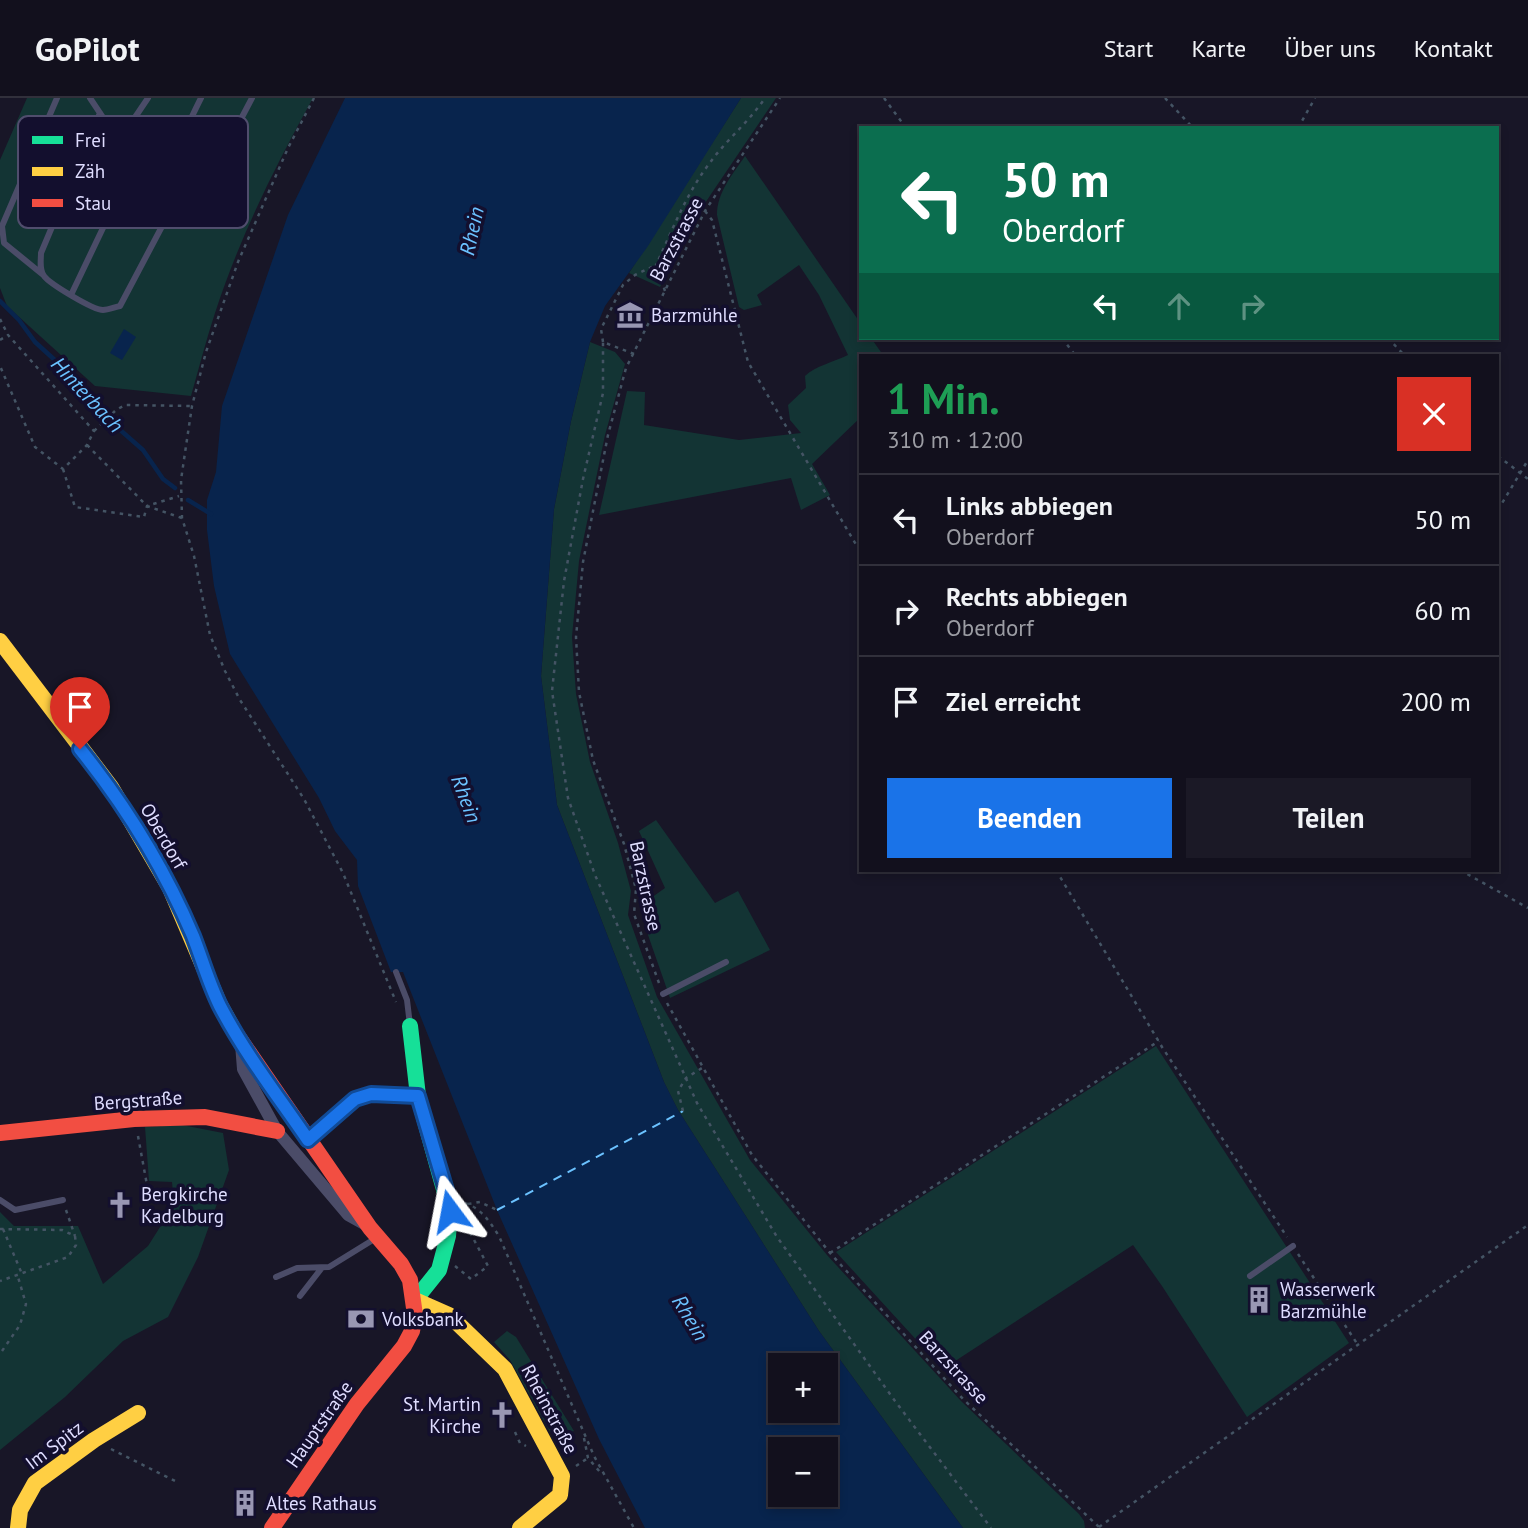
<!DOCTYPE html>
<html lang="de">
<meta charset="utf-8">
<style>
:root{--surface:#12101d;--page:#1b1926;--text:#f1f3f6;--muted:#9c9da4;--line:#31303b;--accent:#1a73e8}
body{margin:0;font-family:"PT Sans",sans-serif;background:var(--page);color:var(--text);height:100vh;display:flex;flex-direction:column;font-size:26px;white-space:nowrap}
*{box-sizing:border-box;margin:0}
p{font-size:23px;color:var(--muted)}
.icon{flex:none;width:38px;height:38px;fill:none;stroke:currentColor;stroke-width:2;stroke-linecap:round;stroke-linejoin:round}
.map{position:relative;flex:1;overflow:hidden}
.panel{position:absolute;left:859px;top:256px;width:640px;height:518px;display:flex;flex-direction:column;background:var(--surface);border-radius:0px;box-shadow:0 4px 10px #0003,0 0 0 2px var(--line)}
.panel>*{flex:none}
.banner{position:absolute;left:859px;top:28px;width:640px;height:214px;border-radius:0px;box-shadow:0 4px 10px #0003,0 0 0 2px var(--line);background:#0b6e4f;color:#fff;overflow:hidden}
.fabs{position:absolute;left:768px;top:1255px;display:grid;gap:14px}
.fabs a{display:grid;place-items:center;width:70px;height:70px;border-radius:0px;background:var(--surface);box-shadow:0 4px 10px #0003,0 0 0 2px var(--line);font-size:35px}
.pin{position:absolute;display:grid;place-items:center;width:60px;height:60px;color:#fff;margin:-72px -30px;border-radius:50% 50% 50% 0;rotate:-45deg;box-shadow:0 0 7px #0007}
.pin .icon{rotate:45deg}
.me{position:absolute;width:77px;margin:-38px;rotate:347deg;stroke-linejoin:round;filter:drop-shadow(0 0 5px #0008)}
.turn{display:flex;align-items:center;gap:24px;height:147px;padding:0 28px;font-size:32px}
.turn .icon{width:91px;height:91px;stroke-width:2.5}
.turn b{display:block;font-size:49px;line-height:60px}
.lanes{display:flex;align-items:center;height:66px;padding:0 28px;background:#0003;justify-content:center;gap:35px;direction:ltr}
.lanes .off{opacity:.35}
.round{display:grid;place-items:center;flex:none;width:74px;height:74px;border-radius:0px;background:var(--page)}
.overview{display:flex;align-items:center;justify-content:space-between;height:119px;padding:0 28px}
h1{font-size:42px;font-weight:700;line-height:52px;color:#1e9e55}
.primary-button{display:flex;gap:14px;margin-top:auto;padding:14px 28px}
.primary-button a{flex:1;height:80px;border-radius:0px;background:var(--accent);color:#fff;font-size:28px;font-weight:700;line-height:80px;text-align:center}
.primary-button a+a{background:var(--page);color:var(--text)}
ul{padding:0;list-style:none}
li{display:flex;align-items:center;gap:21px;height:91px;padding:0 28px;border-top:2px solid var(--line)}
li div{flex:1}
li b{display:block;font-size:26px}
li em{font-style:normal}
header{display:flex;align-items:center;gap:42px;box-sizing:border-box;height:98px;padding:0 35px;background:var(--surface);border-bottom:2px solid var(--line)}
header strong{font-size:33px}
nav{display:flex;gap:38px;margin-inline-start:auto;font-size:24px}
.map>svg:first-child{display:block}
</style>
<header>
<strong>GoPilot</strong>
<nav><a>Start</a><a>Karte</a><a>Über uns</a><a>Kontakt</a></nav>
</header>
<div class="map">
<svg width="1528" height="1430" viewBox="0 0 1528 1430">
<rect width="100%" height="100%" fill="#181627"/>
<path fill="#133434" d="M27 0H313C275 68 239 141 215 215 206 242 199 270 191 298L95 288 7 208 0 190V62Z
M741 0H776L701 111 660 189 629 175Z
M745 58 861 226V240H871L883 257H861V319L812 366 830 397 801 412 791 380 599 417 627 293 645 294 644 327 739 342 801 335 790 322 788 307 806 290 805 278C815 268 834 264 848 257L819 197 799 167 757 197 762 207 744 212 739 209 717 117C717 94 733 76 745 58Z
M590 244 615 254 625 266 605 337 579 463 572 539 576 596 590 664 618 745 631 793 628 817 657 899 750 1062 827 1157 961 1303 1079 1416 1084 1423 1085 1430H963L819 1233 678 1012 664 984 557 707 541 578 554 411 571 323Z
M656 722 715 805 738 793 770 852 670 900 648 837 644 805 665 790 639 733Z
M1156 948 1349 1245 1247 1319 1162 1188 1133 1147 943 1271 836 1154Z
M182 1027 223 1035 229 1072 198 1159 168 1219 123 1243 65 1299 0 1352V1114L14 1128H78L103 1186 148 1148 174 1107 172 1084 149 1083 145 1029Z
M507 1233 516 1239 574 1333 558 1341 556 1334H550L510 1262 494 1244Z"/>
<path fill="#08244d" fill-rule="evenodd" d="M345 0H741L648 148 605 208 590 244 571 323 554 411 541 578 557 707 664 984 678 1012 819 1233 963 1430H645L599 1341 497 1112 403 874H391L358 788 357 762 335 733 319 700 230 556 214 488 207 432V402L216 374 222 308 288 117ZM780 1267H826V1312H780ZM780 1351H826V1396H780Z
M124 231 136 239 122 262 110 255Z"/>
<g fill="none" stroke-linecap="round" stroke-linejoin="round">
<path stroke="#08244d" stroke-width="4.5" d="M0 203 19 222 35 244 68 274 102 316 143 352 163 381 175 390
M188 402 211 416"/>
<path stroke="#6bc2ff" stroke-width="2" stroke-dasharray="9 7" stroke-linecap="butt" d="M497 1112 683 1013"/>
<path stroke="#445464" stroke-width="2.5" stroke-dasharray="3.5 5" stroke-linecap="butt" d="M314 0 288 50 238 164 206 254 192 308 186 348 181 382 182 420 194 458 210 537 225 573 240 602 304 701 343 775 396 904
M884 0 906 30
M1165 0 1193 30
M1298 30 1315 0
M705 113 712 122 748 264 861 455
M665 193 656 167C672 133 686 96 709 66 726 42 749 24 765 0
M0 221 8 237
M1062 240 1075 257
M1388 240 1404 257
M0 242 8 237 94 333 87 347 63 371 35 349 0 268
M603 244 601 231 623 187 635 177 656 167
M634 256 603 244V295L583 381 564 483 552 593 568 700 595 777 697 1005 777 1139 895 1303 991 1430
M94 333 116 312 125 307 192 308
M87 347 147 408 182 420
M1498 358 1528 381
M63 371 75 409 144 419 147 408 179 398
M1498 412 1528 362
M1056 772 1162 949 1287 1139
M1460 772 1528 810
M659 885 634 816 636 791 624 746 593 662 579 594 576 539 583 464 608 337 626 270 705 113 780 0
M667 905 752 1057 830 1155 963 1301 1099 1429
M683 1013 678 993 686 980 702 970
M138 1038 149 1098 142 1102
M465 1105C482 1111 489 1123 499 1138L594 1358 634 1430
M468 1106 480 1104 497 1112
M66 1112 75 1138
M0 1131 62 1132 75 1138 76 1147 68 1159 0 1183
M3 1131 22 1176
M830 1155 1159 943
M1298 1156 1358 1247
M455 1168 471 1181 488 1168 465 1125
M2 1253 20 1227 26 1206 18 1179
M515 1334 520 1345 526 1348
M584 1340 588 1360 600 1374
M111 1351 177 1384
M576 1368 588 1360
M1099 1429 1528 1127"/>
<path stroke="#4b4c68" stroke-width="6" d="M90 0 168 117 120 208C115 209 108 212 103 212 93 212 50 186 44 178 39 172 41 162 41 155L100 15
M119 43 148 0
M144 81C173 67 187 27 201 0
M168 117 177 122 191 116 252 0
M42 176 4 145 2 128 57 0
M71 197 134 65
M396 874 407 902 410 927
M663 896 726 864
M0 1102 15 1112 63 1102
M1250 1178 1293 1148
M276 1179 297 1170 329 1169 376 1140
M300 1198 321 1171"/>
<path stroke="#4b4c68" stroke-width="12" d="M241 946 243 971 277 1033 348 1117 366 1127
M308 1042 355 1001 371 996 418 998"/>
<path stroke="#16e098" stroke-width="16" d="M410 928 418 998 450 1113 448 1138 439 1172 415 1202"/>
<path stroke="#ffcf43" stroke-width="16" d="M0 543 111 689 170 790 219 905 235 934
M415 1202 449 1217 505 1271 562 1378 560 1397 520 1430
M18 1430 20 1412 35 1385 94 1342 138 1315"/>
<path stroke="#f24e42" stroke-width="16" d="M235 934 370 1130 401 1166 410 1182 415 1217 412 1233 404 1248 357 1306 272 1430
M0 1035 134 1021 205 1019 277 1033"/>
</g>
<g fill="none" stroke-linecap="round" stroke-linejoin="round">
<defs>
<path id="route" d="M80 651C125 707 165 772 193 838 202 861 209 886 220 908 245 956 278 998 308 1042L355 1001 371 996 418 998 448 1099 450 1113"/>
</defs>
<use href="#route" stroke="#114b97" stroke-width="18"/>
<use href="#route" stroke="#1a73e8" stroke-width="12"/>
</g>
<defs>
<symbol id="museum-bare" viewBox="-9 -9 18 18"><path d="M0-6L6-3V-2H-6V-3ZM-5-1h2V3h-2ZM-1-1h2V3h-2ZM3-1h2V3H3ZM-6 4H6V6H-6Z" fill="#9997b3" stroke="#130f2e" stroke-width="2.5" paint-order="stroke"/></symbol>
<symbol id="church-bare" viewBox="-9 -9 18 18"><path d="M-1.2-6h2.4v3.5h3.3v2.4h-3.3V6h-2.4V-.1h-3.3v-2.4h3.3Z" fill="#9997b3" stroke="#130f2e" stroke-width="2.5" paint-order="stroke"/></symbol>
<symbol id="building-bare" viewBox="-9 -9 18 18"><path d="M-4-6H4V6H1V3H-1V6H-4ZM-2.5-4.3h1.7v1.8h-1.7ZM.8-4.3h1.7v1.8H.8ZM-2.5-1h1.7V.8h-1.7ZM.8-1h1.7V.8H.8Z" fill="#9997b3" stroke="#130f2e" stroke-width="2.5" paint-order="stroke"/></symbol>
<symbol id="bank-bare" viewBox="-9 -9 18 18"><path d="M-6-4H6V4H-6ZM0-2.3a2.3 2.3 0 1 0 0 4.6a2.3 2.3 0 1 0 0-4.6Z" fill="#9997b3" stroke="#130f2e" stroke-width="2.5" paint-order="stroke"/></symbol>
</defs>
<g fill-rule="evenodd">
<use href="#museum-bare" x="611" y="198" width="38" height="38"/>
<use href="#church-bare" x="101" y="1088" width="38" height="38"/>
<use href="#building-bare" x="1240" y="1183" width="38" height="38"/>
<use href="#bank-bare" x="342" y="1202" width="38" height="38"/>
<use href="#church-bare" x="483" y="1298" width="38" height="38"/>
<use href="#building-bare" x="226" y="1386" width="38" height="38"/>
</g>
<g text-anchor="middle" stroke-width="7" stroke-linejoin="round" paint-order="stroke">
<g font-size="19" fill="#dfddff" stroke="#130f2e">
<text transform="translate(676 141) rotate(-62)" y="7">Barzstrasse</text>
<text transform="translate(164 738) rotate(60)" y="7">Oberdorf</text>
<text transform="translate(646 788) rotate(78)" y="7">Barzstrasse</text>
<text transform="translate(138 1002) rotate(-4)" y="7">Bergstraße</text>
<text transform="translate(954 1269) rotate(47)" y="7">Barzstrasse</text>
<text transform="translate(550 1311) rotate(62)" y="7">Rheinstraße</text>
<text transform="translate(319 1326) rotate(-55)" y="7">Hauptstraße</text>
<text transform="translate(54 1347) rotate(-37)" y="7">Im Spitz</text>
</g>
<g font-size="19" fill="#dfddff" stroke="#130f2e" text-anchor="start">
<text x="651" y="224">Barzmühle</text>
<text x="141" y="1103">Bergkirche<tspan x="141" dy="22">Kadelburg</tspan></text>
<text x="1280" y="1198">Wasserwerk<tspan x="1280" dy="22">Barzmühle</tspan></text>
<text x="382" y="1228">Volksbank</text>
<text x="481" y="1313" text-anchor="end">St. Martin<tspan x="481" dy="22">Kirche</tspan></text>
<text x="266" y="1412">Altes Rathaus</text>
</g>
<g font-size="21" font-style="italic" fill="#6bc2ff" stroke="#130f2e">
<text transform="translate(472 133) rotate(-78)" y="7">Rhein</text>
<text transform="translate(87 297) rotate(47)" y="7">Hinterbach</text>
<text transform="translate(466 701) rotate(69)" y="7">Rhein</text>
<text transform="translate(690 1220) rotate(59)" y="7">Rhein</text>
</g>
</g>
<rect x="18" y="18" width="230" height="112" rx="10" fill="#130f2e" stroke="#504d6d" stroke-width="2"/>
<rect x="32" y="38" width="31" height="8" fill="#16e098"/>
<rect x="32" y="69" width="31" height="9" fill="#ffcf43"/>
<rect x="32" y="101" width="31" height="8" fill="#f24e42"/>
<g font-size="19" fill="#dfddff">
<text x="75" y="49">Frei</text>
<text x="75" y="80">Zäh</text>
<text x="75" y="112">Stau</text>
</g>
</svg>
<div class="fabs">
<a>+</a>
<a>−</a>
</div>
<div class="pin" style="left:80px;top:651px;background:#d93025"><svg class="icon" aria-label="arrive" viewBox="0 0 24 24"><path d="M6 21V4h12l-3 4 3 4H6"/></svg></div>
<svg class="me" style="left:450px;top:1113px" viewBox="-20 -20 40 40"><path d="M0-17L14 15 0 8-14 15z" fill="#1a73e8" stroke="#fff" stroke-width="4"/></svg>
<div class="banner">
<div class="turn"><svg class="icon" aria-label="left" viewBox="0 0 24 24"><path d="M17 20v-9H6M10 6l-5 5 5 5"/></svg><div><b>50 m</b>Oberdorf</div></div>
<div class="lanes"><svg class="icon" aria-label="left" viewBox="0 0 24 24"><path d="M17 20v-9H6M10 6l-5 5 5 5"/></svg><svg class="icon off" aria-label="ahead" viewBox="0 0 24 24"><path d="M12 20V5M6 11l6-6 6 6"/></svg><svg class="icon off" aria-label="right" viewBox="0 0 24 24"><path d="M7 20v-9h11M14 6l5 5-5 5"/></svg></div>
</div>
<section class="panel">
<div class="overview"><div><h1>1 Min.</h1><p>310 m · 12:00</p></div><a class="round" style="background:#d93025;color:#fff"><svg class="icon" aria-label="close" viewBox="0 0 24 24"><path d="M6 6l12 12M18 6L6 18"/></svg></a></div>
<ul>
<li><svg class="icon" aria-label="left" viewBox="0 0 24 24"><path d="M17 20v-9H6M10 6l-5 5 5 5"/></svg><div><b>Links abbiegen</b><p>Oberdorf</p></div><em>50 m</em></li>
<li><svg class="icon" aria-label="right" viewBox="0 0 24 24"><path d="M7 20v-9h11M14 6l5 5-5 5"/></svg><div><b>Rechts abbiegen</b><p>Oberdorf</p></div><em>60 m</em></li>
<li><svg class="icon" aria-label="arrive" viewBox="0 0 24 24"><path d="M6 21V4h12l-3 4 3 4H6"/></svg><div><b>Ziel erreicht</b></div><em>200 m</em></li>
</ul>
<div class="primary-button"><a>Beenden</a><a>Teilen</a></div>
</section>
</div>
